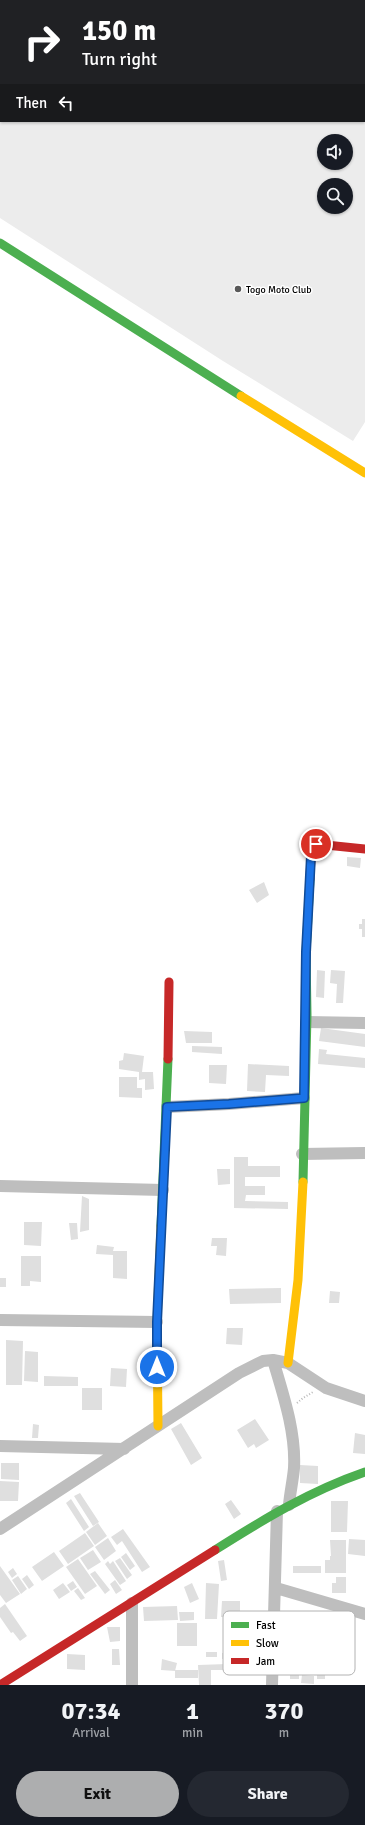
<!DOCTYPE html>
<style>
:root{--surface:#171b24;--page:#242831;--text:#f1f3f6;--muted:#9ea1a6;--accent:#adaeaf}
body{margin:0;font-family:Signika,sans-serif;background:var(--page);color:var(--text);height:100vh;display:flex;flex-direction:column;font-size:15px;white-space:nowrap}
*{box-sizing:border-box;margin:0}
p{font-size:13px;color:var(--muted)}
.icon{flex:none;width:22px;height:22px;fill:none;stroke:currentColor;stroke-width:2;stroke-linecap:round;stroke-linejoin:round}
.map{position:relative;height:1685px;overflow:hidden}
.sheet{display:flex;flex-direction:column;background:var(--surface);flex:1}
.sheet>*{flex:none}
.top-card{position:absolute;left:0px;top:0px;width:365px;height:122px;box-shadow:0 1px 3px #0004;background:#202124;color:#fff;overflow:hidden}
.tools{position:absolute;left:317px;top:134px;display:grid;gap:8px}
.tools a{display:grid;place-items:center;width:36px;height:36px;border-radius:50%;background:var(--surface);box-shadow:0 1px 3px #0004;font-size:20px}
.pin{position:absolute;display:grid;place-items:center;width:34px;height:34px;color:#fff;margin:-17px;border:2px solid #fff;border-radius:50%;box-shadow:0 1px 4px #0007}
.me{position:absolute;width:44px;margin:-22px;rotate:0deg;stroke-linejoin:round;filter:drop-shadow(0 0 3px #0008)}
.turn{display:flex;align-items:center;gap:14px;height:84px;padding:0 16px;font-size:18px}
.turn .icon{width:52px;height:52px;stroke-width:2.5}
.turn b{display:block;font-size:28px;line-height:34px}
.then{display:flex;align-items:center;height:38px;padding:0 16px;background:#0003;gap:8px;font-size:15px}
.eta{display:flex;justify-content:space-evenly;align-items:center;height:68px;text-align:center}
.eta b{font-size:24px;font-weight:800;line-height:28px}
.action{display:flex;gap:8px;margin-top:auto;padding:8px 16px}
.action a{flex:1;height:46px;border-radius:24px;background:var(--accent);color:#111;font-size:16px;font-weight:800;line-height:46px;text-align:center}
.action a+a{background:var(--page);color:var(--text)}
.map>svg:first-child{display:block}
</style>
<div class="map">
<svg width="365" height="1685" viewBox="0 0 365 1685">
<rect width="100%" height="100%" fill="#fff"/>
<path fill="#ececec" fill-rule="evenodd" d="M0 0 300 1H1V121H364V71L365 72V422L353 441 223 361 0 218ZM324 141H346V163H324ZM324 185H346V207H324Z"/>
<path fill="#dfdfdf" d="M347 857 361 858 360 868 347 866Z
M264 882 269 895 257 903 249 890Z
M362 919H365V937H362V929H359V924H362Z
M317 970 325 971 324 998 316 997Z
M331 970 345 971 343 1003H336L337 984 330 983Z
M321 1028 365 1034V1047L319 1041Z
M184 1031 212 1032V1043H186Z
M192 1046 222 1047V1054L192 1052Z
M319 1049 327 1050 326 1054 365 1058V1068L318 1064Z
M124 1053 144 1056 142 1072H153L154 1089 145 1090V1079L139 1080V1072L119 1069V1061L123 1060Z
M248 1064 289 1066V1076L266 1075 265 1092 247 1091Z
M209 1065H227L226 1084 209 1083Z
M119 1077H137V1088H142V1098L119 1097Z
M234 1157H248V1166H280V1177H245V1186H265V1195H246L245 1201 288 1202V1209L234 1208Z
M217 1169H230V1184L218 1185Z
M82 1196 89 1199V1230L80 1232Z
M24 1222H42L41 1246 24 1245Z
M69 1223H77L78 1239 71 1240Z
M212 1238H227L226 1256 216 1255 217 1246H211Z
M97 1245 114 1247 113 1251H127V1279L113 1278V1255L96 1254Z
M21 1256H41V1282L30 1281V1286H21Z
M0 1278H6V1287H0Z
M281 1288V1303L230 1304 229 1289Z
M330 1291 340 1292 339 1303H329Z
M227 1328H243L242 1345 226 1344Z
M6 1340 23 1341 22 1385H6Z
M25 1351 38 1352V1382L24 1381Z
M111 1368 127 1369 126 1387 110 1386Z
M44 1376 78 1377V1386H44Z
M82 1388H102V1410H82Z
M255 1419 269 1440 256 1448 254 1444 248 1448 237 1430Z
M181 1423 202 1458 191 1465 171 1429Z
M33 1424 39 1425 38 1438H32Z
M355 1433 365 1435V1454L353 1453Z
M1 1463H19V1480L1 1479Z
M300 1465 318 1466V1484L300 1483Z
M0 1481 19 1482 18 1501H0Z
M80 1493 99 1522 93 1526 74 1496Z
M71 1499 89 1527 84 1531 66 1503Z
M231 1500 241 1514 234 1519 225 1504Z
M331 1501H348L347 1532H331Z
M98 1523 107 1536 95 1545 86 1532Z
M123 1529 150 1567 142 1572 122 1541 117 1545 111 1537Z
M85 1533 94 1546 68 1564 59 1551Z
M108 1538 116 1551 104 1560 95 1547Z
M349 1539 365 1540V1556L348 1554Z
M330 1540H346V1573H325V1560H330V1556H331Z
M93 1550 101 1562 88 1570 80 1558Z
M54 1552 64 1566 42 1581 32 1567Z
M126 1553 135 1566 130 1570 121 1557Z
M120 1558 132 1575 127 1579 115 1561Z
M78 1559 97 1586 85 1594 66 1567Z
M224 1560 227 1580 221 1581 218 1561Z
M108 1561 110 1564 113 1561 126 1581 120 1585 105 1564Z
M0 1566 20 1594 6 1603 0 1595Z
M293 1566H321V1573H293Z
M13 1568 17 1574 12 1578 8 1572Z
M95 1571 110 1590 105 1594 90 1574Z
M27 1575 34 1585 29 1589 22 1579Z
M18 1576 27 1589 21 1594 12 1580Z
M336 1577H346V1593H332V1583H336Z
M115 1580 122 1590 116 1594 110 1584Z
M73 1581 77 1587 71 1591 67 1585Z
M63 1583 70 1592 59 1599 53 1590Z
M192 1583 199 1599 190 1603 184 1587Z
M206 1583 219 1584 217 1619H205Z
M78 1588 85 1598 81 1600 74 1591Z
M222 1601H240V1617H221Z
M5 1604 27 1636 20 1641 13 1632 11 1633 0 1617V1608Z
M177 1606 178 1620 144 1621 143 1607Z
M179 1612H194V1620L180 1621Z
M177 1623H197V1646H177Z
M107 1627H120V1641L110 1642Z
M112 1649H119L120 1665H112Z
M206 1652H217V1657H206Z
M222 1653H234V1659H222Z
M67 1654 85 1655V1670L67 1669Z
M162 1659 177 1663 175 1671 161 1670Z
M306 1661H325V1679H317V1674H306Z
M227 1664V1670H211V1685H199L198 1665Z
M175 1670H198V1678H175Z
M290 1670H299V1679H290Z
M302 1675 314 1676V1684L301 1683Z"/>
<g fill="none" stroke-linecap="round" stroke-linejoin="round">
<path stroke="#b9b9b9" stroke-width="2" stroke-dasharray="1 2" stroke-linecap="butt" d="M297 1403 303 1398 313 1392"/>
<path stroke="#bebebe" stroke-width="12" d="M306 1022 365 1023
M167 1107 229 1104 304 1098
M302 1154 365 1153
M0 1186 163 1190
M0 1320 157 1322
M273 1360C283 1394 296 1432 294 1468 293 1480 290 1493 289 1505
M0 1446 124 1449
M0 1529 239 1373 263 1361 273 1360 288 1363 326 1388 365 1401
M276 1588 365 1614
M132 1603V1685
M272 1685 277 1511"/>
<path stroke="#4caf50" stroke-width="9" d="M0 243 241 396
M303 1182 307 1015 306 953 310 879
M161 1226 168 1059
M215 1550C264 1519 310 1491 365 1472"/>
<path stroke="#ffc107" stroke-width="9" d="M241 396 365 473
M288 1363 298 1280 303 1182
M158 1426 157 1322 161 1226"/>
<path stroke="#c62828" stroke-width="9" d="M310 879 311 856 316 844 365 849
M168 1059 169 982
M0 1685 215 1550"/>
</g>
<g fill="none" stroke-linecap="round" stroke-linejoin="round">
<defs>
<path id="route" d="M157 1367V1322L167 1107 229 1104 304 1098 306 952 311 856 316 844"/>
</defs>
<use href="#route" stroke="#114b97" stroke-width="10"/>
<use href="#route" stroke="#1a73e8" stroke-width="7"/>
</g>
<circle fill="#595959" stroke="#fff" stroke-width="1.5" cx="238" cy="289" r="4"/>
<g text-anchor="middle" stroke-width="3" stroke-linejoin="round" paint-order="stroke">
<g font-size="10" fill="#000" stroke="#fff" text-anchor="start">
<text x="246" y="293">Togo Moto Club</text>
</g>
</g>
<rect x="223" y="1611" width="132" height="64" rx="6" fill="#fff" stroke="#b2b2b2" stroke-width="1"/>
<rect x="231" y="1622" width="18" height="6" fill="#4caf50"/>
<rect x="231" y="1640" width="18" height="6" fill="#ffc107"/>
<rect x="231" y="1658" width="18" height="6" fill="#c62828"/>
<g font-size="11" fill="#000">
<text x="256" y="1629">Fast</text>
<text x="256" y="1647">Slow</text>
<text x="256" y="1665">Jam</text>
</g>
</svg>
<div class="tools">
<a><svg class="icon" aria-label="sound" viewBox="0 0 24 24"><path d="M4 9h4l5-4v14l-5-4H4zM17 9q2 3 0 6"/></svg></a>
<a><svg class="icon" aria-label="search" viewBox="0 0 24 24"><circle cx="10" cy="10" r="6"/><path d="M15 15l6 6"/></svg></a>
</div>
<div class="pin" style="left:316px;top:844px;background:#d93025"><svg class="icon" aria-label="arrive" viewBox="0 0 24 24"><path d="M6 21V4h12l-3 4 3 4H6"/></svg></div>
<svg class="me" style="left:157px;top:1367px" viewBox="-20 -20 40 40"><circle r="17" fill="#1a73e8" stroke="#fff" stroke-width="3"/><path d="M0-11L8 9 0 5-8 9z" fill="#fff"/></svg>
<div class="top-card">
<div class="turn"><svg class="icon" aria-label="right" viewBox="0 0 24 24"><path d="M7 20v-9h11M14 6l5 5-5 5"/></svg><div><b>150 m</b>Turn right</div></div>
<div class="then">Then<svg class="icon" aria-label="left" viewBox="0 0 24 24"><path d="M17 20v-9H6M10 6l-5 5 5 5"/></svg></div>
</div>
</div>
<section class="sheet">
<div class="eta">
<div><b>07:34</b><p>Arrival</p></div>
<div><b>1</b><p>min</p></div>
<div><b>370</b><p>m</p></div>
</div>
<div class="action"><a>Exit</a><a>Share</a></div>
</section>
